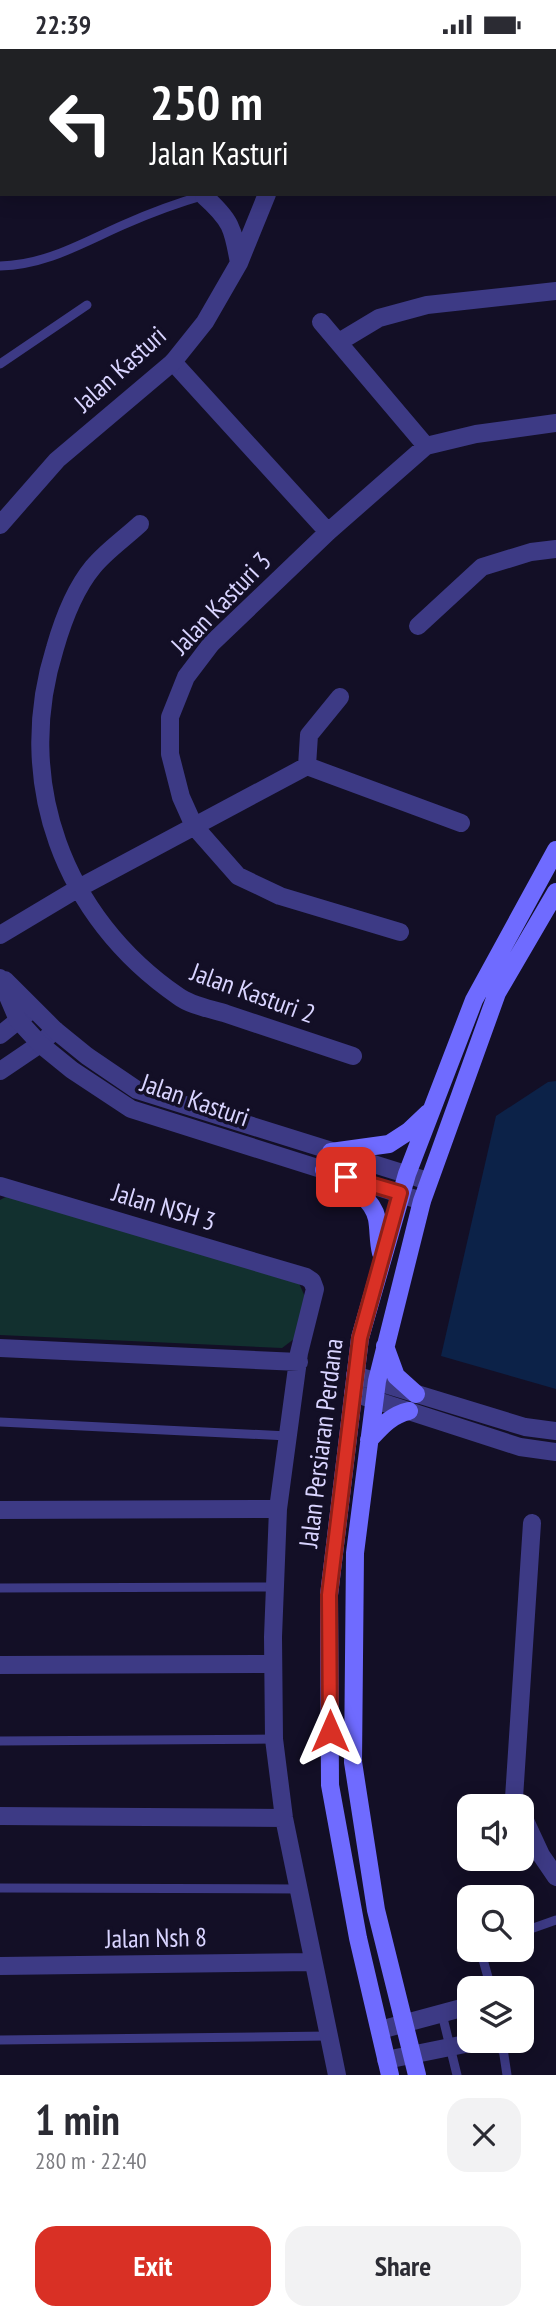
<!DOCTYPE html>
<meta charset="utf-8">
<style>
:root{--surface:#fff;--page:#f2f2f3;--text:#2b2b33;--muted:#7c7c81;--accent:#d93025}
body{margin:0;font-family:"PT Sans Narrow",sans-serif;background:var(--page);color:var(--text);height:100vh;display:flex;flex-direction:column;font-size:26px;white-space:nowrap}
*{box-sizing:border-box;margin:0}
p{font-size:23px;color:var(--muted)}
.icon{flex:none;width:38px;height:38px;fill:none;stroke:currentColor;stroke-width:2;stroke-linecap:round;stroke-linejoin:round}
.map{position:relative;height:2026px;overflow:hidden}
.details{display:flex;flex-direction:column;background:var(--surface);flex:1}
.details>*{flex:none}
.top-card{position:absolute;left:0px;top:0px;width:556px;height:147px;box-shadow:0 4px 18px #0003;background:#202124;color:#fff;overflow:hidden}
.controls{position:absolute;left:457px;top:1745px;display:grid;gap:14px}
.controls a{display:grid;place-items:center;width:77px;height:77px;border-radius:14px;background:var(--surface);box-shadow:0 4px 18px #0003;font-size:35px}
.pin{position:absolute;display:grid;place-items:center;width:60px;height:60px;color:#fff;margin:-30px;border-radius:14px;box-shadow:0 4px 10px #0006}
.me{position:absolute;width:77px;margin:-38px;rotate:0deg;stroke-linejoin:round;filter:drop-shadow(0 0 5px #0008)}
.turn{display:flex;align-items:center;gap:24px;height:147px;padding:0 35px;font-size:32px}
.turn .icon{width:91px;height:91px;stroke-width:2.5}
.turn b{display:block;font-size:49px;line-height:60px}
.round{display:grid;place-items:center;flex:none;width:74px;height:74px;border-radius:21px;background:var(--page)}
.summary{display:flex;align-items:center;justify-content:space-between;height:119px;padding:0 35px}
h1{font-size:42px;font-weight:700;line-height:52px}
.cta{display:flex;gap:14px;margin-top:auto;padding:14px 35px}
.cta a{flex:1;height:80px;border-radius:21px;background:var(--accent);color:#fff;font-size:28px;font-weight:700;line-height:80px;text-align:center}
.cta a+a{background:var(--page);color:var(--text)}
.status{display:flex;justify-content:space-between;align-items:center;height:49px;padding:0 35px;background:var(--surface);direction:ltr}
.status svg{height:19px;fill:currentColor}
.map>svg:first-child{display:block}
</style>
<div class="status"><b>22:39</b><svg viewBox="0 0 49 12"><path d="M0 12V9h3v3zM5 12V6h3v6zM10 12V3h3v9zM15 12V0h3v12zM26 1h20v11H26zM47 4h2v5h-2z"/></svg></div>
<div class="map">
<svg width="556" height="2026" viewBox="0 0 556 2026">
<rect width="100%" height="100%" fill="#130f26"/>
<path fill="#12302f" d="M11 1145 298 1232 306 1250 298 1287 282 1299 0 1286V1151Z"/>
<path fill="#0c2248" d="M556 1032V1340L441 1307 496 1067 548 1033Z"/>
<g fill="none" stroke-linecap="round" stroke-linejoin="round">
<path stroke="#3d3a85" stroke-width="9" d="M375 0V2
M525 0 526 2
M0 217C46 216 82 194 123 176 150 164 177 154 205 146
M0 315 87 256
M0 1373 288 1387
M0 1539 274 1538
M0 1692 274 1690
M0 1839 299 1840
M522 1883 556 1871
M483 1900 482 1907 491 1939
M442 1965 457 2026
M0 1991 328 1987
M502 1993 507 2026"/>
<path stroke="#3d3a85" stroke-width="18" d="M305 0V2
M451 0 452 2
M555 117H556
M321 273 426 397
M339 293 379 269 427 256 556 242
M173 313 328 483
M140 475C125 489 106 502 93 518 74 541 63 571 55 599 13 732 63 868 178 947 191 957 212 960 227 965 269 979 311 993 353 1007
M418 577 482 518 531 503 556 500
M340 648 309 686 307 717 461 774
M400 883 280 847 238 827 194 777 181 748 170 705V668L186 628 211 595 328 483 426 397 476 385 556 374
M0 886 77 840 307 717
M0 986 30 962
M0 1022 40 995 55 981
M0 1137 306 1228 312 1232 315 1240 299 1304 278 1460 273 1588 274 1690 284 1769 337 2026
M0 1299 299 1313
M355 1326 525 1378 556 1382
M353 1344 520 1398 556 1403
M0 1461 278 1460
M0 1616 273 1615
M518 1757 514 1749 532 1474
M522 1765 541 1806 556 1828
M0 1767 284 1769
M0 1917 313 1913
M380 1981 469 1957
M492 1992 502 1996
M386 2011 480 1992"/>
<path stroke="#3d3a85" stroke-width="18" d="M269 0V2
M204 147C231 171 233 179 239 214
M0 476 57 411 173 313 205 273 239 214 267 145
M0 929 18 971 40 995 72 1021 131 1060 422 1152
M5 931 55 981 87 1007 137 1041 428 1132"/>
<path stroke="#6f6bff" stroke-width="18" d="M331 1103 389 1095 409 1082 428 1064
M324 1121C343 1133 372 1146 377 1170 379 1181 378 1192 381 1204
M385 1297 396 1327 416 1345
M369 1391C381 1378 391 1366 409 1362
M390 2026 358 1889 330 1736 329 1546 360 1289 407 1125 474 951 556 801
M417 2026 376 1861 353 1713 355 1504 377 1332 422 1152 497 944 556 843"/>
</g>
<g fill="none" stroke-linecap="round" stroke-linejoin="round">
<defs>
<path id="route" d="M330 1682 329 1546 360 1289 400 1144 346 1128"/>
</defs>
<use href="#route" stroke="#8d1f18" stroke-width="18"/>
<use href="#route" stroke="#d93025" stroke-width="12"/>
</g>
<g text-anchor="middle" stroke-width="7" stroke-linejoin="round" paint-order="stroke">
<g font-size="26" fill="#d9d4ff" stroke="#130f26">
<text transform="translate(120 320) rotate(-42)" y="9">Jalan Kasturi</text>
<text transform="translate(221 554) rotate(-46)" y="9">Jalan Kasturi 3</text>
<text transform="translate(253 944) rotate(20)" y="9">Jalan Kasturi 2</text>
<text transform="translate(195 1051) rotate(19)" y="9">Jalan Kasturi</text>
<text transform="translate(164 1158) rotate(17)" y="9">Jalan NSH 3</text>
<text transform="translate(321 1394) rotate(-83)" y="9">Jalan Persiaran Perdana</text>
<text transform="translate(156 1889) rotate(-1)" y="9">Jalan Nsh 8</text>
</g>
</g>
</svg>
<div class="controls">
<a><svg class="icon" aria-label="sound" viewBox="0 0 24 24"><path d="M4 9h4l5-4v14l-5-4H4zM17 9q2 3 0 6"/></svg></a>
<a><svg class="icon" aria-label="search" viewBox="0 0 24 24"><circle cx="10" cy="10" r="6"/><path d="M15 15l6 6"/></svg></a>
<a><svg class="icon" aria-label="layers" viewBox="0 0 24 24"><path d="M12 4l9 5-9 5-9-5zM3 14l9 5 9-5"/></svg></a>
</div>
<div class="pin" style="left:346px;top:1128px;background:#d93025"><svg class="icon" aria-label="arrive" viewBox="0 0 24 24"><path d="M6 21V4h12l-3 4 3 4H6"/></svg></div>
<svg class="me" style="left:330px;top:1682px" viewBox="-20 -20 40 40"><path d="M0-17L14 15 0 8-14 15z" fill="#d93025" stroke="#fff" stroke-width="4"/></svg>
<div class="top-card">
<div class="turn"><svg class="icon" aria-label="left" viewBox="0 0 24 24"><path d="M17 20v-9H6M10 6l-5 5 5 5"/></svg><div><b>250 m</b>Jalan Kasturi</div></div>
</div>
</div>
<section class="details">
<div class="summary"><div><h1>1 min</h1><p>280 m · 22:40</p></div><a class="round"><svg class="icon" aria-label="close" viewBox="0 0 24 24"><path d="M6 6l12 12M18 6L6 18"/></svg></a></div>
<div class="cta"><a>Exit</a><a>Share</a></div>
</section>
